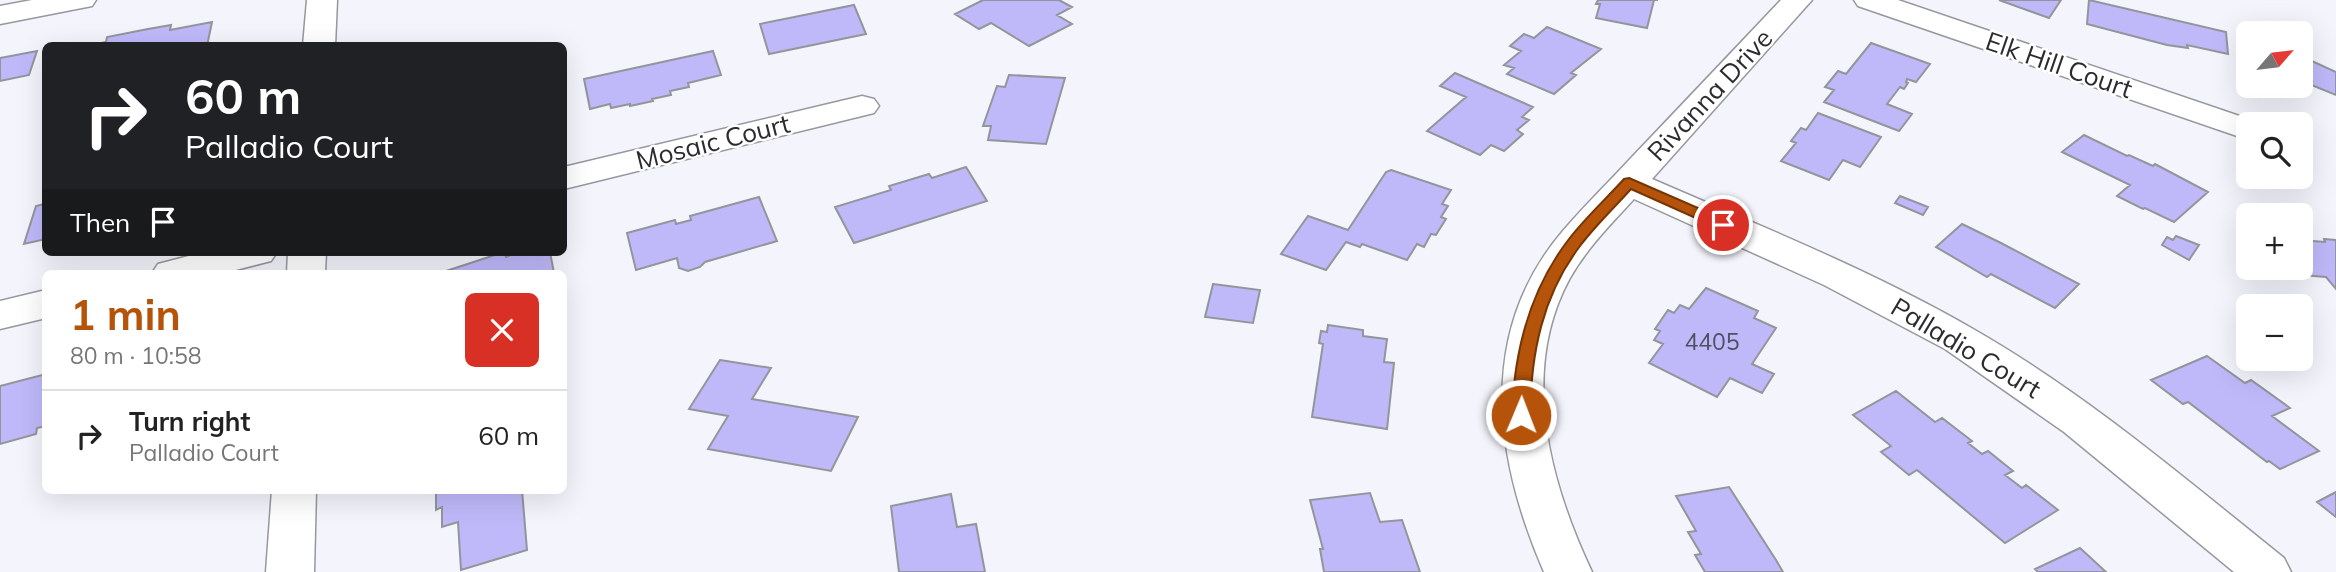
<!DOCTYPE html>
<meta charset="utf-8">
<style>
:root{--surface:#fff;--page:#f6f6f6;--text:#222;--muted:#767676;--line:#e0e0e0;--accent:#b45309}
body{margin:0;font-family:Mulish,sans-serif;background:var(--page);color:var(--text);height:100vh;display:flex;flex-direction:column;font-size:26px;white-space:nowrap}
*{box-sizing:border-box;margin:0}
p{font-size:23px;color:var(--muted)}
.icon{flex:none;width:38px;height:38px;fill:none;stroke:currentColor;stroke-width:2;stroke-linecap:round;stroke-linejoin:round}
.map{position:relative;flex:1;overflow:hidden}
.panel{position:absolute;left:42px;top:270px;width:525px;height:224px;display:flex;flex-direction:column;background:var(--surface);border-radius:10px;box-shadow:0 7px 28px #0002}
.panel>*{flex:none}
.hud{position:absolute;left:42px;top:42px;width:525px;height:214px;border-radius:10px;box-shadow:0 7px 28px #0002;background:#202124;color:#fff;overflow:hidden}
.needle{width:46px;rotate:62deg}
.tools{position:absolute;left:2236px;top:21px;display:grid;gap:14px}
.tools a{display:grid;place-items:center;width:77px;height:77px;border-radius:10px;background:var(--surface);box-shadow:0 7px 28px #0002;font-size:35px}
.pin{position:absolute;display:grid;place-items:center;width:60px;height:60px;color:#fff;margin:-30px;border:4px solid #fff;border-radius:50%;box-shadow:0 2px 7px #0007}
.me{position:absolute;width:77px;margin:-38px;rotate:1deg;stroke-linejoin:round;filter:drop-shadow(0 0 5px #0008)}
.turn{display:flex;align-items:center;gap:24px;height:147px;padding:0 28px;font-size:32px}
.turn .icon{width:91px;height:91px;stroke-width:2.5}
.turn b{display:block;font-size:49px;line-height:60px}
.then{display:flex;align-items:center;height:66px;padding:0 28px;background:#0003;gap:14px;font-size:26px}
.round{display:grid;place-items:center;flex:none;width:74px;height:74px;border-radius:10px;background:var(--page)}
.headline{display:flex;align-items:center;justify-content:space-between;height:119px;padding:0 28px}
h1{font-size:42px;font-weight:700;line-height:52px;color:var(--accent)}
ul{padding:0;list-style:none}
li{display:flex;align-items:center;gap:21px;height:91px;padding:0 28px;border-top:2px solid var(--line)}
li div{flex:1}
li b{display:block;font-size:26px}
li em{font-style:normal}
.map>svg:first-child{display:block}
</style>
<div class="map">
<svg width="2336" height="572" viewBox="0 0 2336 572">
<rect width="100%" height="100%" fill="#f4f4fc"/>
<path fill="#bfb9fa" stroke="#94949b" stroke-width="2" d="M983 0H1059L1072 7 1057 15 1072 24 1029 46 991 23 979 29 955 14Z
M1598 0H1658H1654L1647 28 1596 18 1600 4H1596Z
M1999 0H2061L2049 18Z
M2089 0 2226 32 2228 54 2187 45 2188 48 2167 45 2087 24Z
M854 5 866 34 769 54 760 24Z
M212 22 207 46H87L106 42 107 37 148 29 171 25 170 30Z
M1547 27 1601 49 1571 73 1576 75 1554 94 1507 74 1514 68 1504 65 1521 51 1510 46 1524 34 1534 38Z
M1871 43 1930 64 1916 82 1907 79 1906 82 1908 83 1904 89 1900 87 1887 104 1912 114 1899 131 1824 102 1834 90 1825 87 1838 71 1846 74Z
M37 51 29 75 0 81V58Z
M713 51 721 75 688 83 689 87 670 91 671 95 652 99 653 101 630 106V104L611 108 610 104 590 109 584 79Z
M2301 56 2336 72V95L2309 84 2312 82 2301 77Z
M1455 73 1533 107 1522 117 1529 120 1517 130 1523 134 1504 151 1491 145 1480 155 1427 131 1466 97 1440 86Z
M1009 75 1065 78 1046 144 988 140 991 126H983L997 86 1005 87Z
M1818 113 1881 137 1860 167 1843 160 1829 180 1781 161 1796 143 1791 141 1801 128 1806 130Z
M2084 135 2127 156 2129 155 2153 166 2155 164 2208 192 2174 222 2145 208 2143 209 2117 196 2130 185 2062 152Z
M966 167 987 201 854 243 835 207 891 190 889 186 929 174 932 178Z
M1391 170 1451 190 1442 204 1448 206 1441 217 1446 219 1439 230 1436 235 1431 234 1424 247 1417 244 1407 260 1362 244 1360 247 1346 242 1326 270 1281 254 1308 216 1348 230 1386 172Z
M1900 196 1928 207 1923 215 1895 203Z
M759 197 777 241 705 262 700 267 688 271 679 268 677 258 636 270 627 233 675 220 676 224 691 220 690 216Z
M44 204 46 239 24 244 36 206Z
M1962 224 2001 243 2079 284 2055 308 1991 274 1987 277 1936 247Z
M2176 236 2199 245 2189 260 2162 245 2167 237 2173 240Z
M2324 239 2336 240V289L2326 277 2278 273 2275 268H2301V240L2325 242Z
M504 252 506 257 518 252H550L554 273H440Z
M1213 284 1260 290 1253 323 1205 317Z
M1706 288 1758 311 1754 318 1776 328 1752 364 1774 374 1762 393 1730 378 1717 397 1649 363 1663 344 1654 340 1660 331 1655 329 1668 310 1674 313 1680 305 1689 309Z
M1328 325 1363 330V336L1387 339 1384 362 1394 363 1387 429 1312 417 1323 344 1319 343 1321 331 1327 332Z
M2207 356 2245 383 2251 380 2290 408 2272 416 2319 451 2280 469 2269 461 2267 462 2188 402 2183 404 2151 380Z
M720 360 771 368 752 399 858 417 831 471 708 449 728 416 689 409Z
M46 374V426L37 428 36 434 0 444V386Z
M1896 391 1935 422 1942 418 1972 441 1968 443 1982 454 1988 451 2013 471 2005 475 2022 488 2026 485 2058 510 2005 543 1917 470 1909 475 1881 452 1891 446 1853 415Z
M1729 487 1776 560 1783 572H1705L1695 555 1701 554 1688 532 1696 531 1676 496Z
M425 490H522L527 550 461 570 458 522 442 527V507L436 510V490L425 493Z
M2336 492V517L2317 502Z
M1370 493 1380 522 1402 520 1420 572H1324L1320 549H1323L1310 500Z
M951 494 957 527 976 524 985 572H899L891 506Z
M2080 548 2106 572H2038L2035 569Z"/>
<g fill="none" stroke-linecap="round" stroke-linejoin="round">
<defs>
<path id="minor" d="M32 0H96L92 6 0 24V6Z
M307 0H337L335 46H303Z
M1781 0H1812L1652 179C1760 226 1871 270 1973 329 2085 393 2183 477 2284 558L2291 572H2234L2064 432 1945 349 1824 285 1634 199C1611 224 1587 248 1570 278 1519 371 1550 483 1592 572H1544C1495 459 1476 334 1562 232 1584 206 1608 183 1631 158 1681 106 1731 53 1781 0Z
M1854 0H1898L2263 124H2249V139L2237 136 1858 6Z
M862 96 874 99 879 106 874 113 564 189V167Z
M204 252H277L271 261 224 273H152L158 264Z
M288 252H326L325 273H287Z
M46 290V318L0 329V301Z
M272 490H316L314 572H266Z"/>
</defs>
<use href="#minor" stroke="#97979e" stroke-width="3"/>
<use href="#minor" fill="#fff" fill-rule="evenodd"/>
</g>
<path fill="#b45309" stroke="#753606" stroke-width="2" d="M1629 178 1728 221 1731 225 1728 228H1718L1631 189C1614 208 1595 226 1580 246 1542 296 1531 354 1530 415L1527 420H1515L1512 415C1514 351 1529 291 1569 239 1585 218 1606 199 1624 179Z"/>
<g text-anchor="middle" stroke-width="5" stroke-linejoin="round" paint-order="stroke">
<g font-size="23" fill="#514f62">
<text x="1712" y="350">4405</text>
</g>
<g font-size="26" fill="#2c2c2f" stroke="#fff">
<text transform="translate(2059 65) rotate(19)" y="9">Elk Hill Court</text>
<text transform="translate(1710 95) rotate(-47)" y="9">Rivanna Drive</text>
<text transform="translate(713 142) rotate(-14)" y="9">Mosaic Court</text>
<text transform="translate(1966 348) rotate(31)" y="9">Palladio Court</text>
</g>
</g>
</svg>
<div class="tools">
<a><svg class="needle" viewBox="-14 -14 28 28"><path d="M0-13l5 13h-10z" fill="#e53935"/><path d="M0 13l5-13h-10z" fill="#767676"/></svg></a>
<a><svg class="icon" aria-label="search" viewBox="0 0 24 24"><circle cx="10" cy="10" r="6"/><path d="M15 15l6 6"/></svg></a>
<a>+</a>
<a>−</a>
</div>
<div class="pin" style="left:1723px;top:225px;background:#d93025"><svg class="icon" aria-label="arrive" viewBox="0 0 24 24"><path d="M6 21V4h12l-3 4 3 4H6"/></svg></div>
<svg class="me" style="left:1521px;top:415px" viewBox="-20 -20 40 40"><circle r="17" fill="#b45309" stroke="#fff" stroke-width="3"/><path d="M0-11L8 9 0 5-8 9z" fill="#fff"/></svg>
<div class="hud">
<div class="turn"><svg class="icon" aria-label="right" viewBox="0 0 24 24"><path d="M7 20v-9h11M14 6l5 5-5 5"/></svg><div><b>60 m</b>Palladio Court</div></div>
<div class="then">Then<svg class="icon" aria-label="arrive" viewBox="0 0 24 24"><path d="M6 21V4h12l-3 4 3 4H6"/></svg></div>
</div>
<section class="panel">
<div class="headline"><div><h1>1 min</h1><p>80 m · 10:58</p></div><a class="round" style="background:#d93025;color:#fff"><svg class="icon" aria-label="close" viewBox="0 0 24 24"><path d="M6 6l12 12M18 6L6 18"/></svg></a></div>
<ul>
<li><svg class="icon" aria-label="right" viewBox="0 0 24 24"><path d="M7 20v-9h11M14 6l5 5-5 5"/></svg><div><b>Turn right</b><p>Palladio Court</p></div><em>60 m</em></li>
</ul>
</section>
</div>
